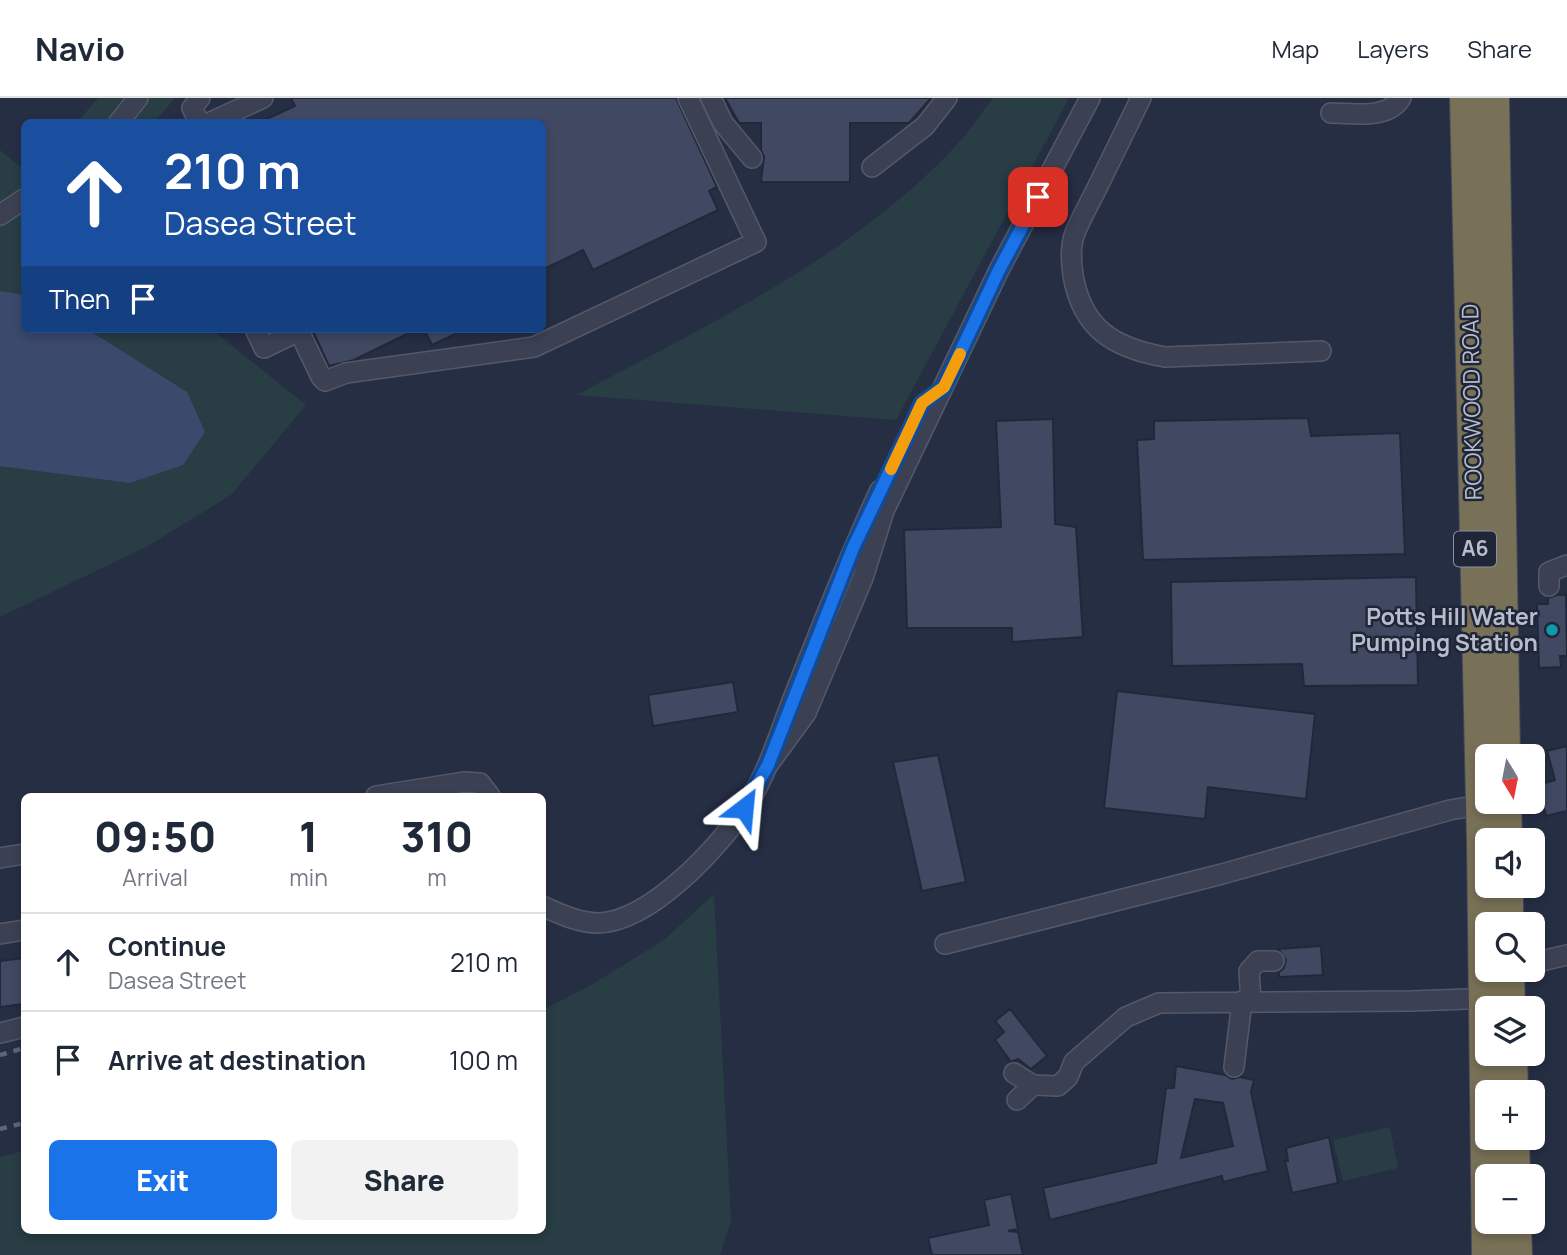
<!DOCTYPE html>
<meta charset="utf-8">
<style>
:root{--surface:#fff;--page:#f2f2f3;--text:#1f2937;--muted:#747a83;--line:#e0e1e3;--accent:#1a73e8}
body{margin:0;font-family:Manrope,sans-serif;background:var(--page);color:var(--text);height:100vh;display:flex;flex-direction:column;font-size:26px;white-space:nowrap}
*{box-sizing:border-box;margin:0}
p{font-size:23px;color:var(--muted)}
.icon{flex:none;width:38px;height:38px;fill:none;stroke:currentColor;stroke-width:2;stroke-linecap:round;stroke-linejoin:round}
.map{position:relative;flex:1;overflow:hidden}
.drawer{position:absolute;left:21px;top:695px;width:525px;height:441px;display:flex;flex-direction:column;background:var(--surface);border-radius:10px;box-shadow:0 4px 10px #0003}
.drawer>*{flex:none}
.banner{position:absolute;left:21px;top:21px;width:525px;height:214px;border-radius:10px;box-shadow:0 4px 10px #0003;background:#1a4fa0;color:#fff;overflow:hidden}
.needle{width:46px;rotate:170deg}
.tools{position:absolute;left:1475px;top:646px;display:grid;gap:14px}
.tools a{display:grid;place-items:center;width:70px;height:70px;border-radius:10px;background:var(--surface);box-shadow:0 4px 10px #0003;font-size:35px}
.pin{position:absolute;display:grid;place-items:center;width:60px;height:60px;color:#fff;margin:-30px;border-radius:14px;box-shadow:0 4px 10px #0006}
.me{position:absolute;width:77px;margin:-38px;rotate:29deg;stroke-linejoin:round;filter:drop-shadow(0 0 5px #0008)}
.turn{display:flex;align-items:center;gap:24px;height:147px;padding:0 28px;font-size:32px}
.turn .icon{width:91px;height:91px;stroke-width:2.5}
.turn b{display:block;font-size:49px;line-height:60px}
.then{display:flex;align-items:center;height:66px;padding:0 28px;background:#0003;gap:14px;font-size:26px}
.eta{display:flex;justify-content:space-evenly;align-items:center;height:119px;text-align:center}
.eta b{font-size:42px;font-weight:800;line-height:49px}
.button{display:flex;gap:14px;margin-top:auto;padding:14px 28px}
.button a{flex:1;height:80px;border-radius:10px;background:var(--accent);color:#fff;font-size:28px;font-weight:800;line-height:80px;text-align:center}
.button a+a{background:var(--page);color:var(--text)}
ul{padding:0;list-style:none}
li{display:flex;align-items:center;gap:21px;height:98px;padding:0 28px;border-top:2px solid var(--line)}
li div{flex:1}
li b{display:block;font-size:26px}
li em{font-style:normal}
header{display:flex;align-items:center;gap:42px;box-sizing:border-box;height:98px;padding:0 35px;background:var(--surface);border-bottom:2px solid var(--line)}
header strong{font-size:33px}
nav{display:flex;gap:38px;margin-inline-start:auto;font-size:24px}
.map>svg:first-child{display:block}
</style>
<header>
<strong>Navio</strong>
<nav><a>Map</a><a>Layers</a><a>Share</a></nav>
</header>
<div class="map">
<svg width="1567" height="1157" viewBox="0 0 1567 1157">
<rect width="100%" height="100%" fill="#262e44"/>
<path fill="#283d44" d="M98 0H175L155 24H77Z
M993 0H1069L896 322 576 297C705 229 848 160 950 54 966 38 979 18 993 0Z
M0 52 24 72V231H211L306 307 231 397 148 448 0 519Z
M714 796 731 1123 720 1157H0V1059L24 1053V1132H542L543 912 591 887 664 842Z
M1390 1029 1398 1070 1343 1083 1333 1042Z"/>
<path fill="#3b496d" d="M0 193 24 197V231H87L187 294 205 334 183 367 130 385 0 368Z"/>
<path fill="#404961" stroke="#21283a" stroke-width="2" fill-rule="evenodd" d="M291 0H676L717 89 709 93 718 112 593 172 583 152 542 172V24H260L295 8Z
M725 0H931L909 25H850V84H761L764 59 761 52V25H739Z
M312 231H417L354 262 329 268Z
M424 231H466L432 247Z
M1308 320 1311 338 1400 335 1405 456 1143 462 1137 342 1154 341V323Z
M1053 321 1055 426 1076 429 1083 539 1012 544V530H907L904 432 1001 429 996 323Z
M1416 479 1418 587 1304 588 1302 566 1172 568 1171 484Z
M1557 497H1566L1567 558H1560L1561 569 1539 570 1537 506H1548V500Z
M733 584 738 614 653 628 648 597Z
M1117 593 1315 616 1306 701 1208 689 1205 721 1104 710Z
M1567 648V713L1546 718 1538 687 1555 682 1547 653Z
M938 657 966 784 922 793 893 664Z
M1321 848 1323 877 1279 879V874L1284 870 1286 862 1278 851Z
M24 860V906L0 909V863Z
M1010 911 1047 958 1031 971 1018 961 1011 964 995 942 1004 934 995 923Z
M1176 968 1225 977 1232 981 1240 979 1254 982 1251 994 1268 1073 1223 1084 1222 1078 1050 1122 1043 1090 1156 1065 1166 990H1174ZM1195 1001 1223 1005 1233 1048 1181 1060Z
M1329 1039 1338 1085 1292 1095 1285 1063H1288L1286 1050Z
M1011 1096 1018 1131 1008 1133 1018 1134 1023 1157H932L928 1140 989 1127 984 1102Z"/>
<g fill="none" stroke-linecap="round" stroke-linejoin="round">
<defs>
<path id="minor" d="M711 0 723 25 752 60
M1141 0C1126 31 1111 61 1096 92 1089 106 1081 120 1075 135 1070 148 1071 164 1073 177 1082 231 1114 250 1165 259L1321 253
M1331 15C1353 15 1388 22 1401 0
M119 24 138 0
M199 24 192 10 200 0
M211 24 263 0
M872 69 925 28 947 0
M0 117 24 101
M255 231 264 250 299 233
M298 231 321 279 325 283 346 275 534 249 756 144 688 0
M1549 488V474L1567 467
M768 667 806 615 863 480 884 413 999 172 1090 0
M376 698 464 684 480 685 490 698
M0 760 24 756
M542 808C560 816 579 825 598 825 650 824 718 750 745 710 767 677 778 639 792 603 820 532 848 461 880 392
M0 836 24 832
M945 846 1222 776 1450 712 1491 705
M1533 865 1567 857
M1251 903 1249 873 1258 863H1274
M0 935 24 929
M1234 969 1242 903
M1014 975 1033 987
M1017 1002 1033 987 1058 988 1068 979 1074 964 1126 919 1159 905 1411 903 1495 900"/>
<path id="highway" d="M1465 0 1482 746 1487 1157
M1494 0 1505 658
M1506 704 1507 742
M1508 788V826
M1509 872 1510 910
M1512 956 1513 994
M1514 1040 1515 1078
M1516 1124 1517 1157"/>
</defs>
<use href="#minor" stroke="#53596a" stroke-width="22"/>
<use href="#highway" stroke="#42495a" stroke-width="32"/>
<use href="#minor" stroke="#3b4153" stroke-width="19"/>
<use href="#highway" stroke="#797157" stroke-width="30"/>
<path stroke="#5d657a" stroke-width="4.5" stroke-dasharray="7 7" stroke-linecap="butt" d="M0 957 24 950
M0 1031 24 1025"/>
</g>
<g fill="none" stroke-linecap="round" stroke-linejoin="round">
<defs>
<path id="route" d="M744 710 768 667 853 450 911 329 922 305 944 289 999 172 1038 99"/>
</defs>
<use href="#route" stroke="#114b97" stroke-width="18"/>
<use href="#route" stroke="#1a73e8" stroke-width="12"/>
<path stroke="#f59e0b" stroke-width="12" d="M891 371 922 305 944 289 960 256"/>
</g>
<circle fill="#0f9aa8" stroke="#1f2638" stroke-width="2.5" cx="1552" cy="532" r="7"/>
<g text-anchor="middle" stroke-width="5" stroke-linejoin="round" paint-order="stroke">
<rect fill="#1f2638" stroke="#8a90a0" stroke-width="2" x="1454" y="433.5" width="42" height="35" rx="5"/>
<g font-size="21" font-weight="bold" fill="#b8bdcd">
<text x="1475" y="458">A6</text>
</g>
<g font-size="23" fill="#b8bdcd" stroke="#1f2638">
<text transform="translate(1472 304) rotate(-91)" y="8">ROOKWOOD ROAD</text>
</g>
<g font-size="23" font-weight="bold" fill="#b8bdcd" stroke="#1f2638" text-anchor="end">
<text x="1538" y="527">Potts Hill Water<tspan x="1538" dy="26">Pumping Station</tspan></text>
</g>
</g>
</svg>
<div class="tools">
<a><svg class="needle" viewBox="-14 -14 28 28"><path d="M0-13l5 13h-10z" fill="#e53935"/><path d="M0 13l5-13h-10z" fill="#747a83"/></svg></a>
<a><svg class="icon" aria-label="sound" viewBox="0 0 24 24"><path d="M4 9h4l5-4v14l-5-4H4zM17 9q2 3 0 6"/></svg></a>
<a><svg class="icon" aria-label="search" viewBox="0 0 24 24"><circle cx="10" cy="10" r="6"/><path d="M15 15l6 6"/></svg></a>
<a><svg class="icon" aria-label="layers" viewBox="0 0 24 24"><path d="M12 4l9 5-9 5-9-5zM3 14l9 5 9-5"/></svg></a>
<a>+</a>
<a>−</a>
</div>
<div class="pin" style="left:1038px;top:99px;background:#d93025"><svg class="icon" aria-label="arrive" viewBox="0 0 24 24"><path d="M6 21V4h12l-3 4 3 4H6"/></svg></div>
<svg class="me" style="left:744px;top:710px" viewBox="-20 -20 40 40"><path d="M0-17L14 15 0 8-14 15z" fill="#1a73e8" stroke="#fff" stroke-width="4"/></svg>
<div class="banner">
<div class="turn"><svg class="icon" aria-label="ahead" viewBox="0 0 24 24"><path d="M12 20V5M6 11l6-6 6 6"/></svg><div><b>210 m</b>Dasea Street</div></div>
<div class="then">Then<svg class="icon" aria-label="arrive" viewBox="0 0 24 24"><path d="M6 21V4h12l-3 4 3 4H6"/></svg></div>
</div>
<section class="drawer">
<div class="eta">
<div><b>09:50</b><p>Arrival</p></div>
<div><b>1</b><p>min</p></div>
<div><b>310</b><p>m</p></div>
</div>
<ul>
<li><svg class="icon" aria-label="ahead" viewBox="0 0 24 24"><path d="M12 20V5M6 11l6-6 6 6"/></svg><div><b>Continue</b><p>Dasea Street</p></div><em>210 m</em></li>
<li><svg class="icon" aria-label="arrive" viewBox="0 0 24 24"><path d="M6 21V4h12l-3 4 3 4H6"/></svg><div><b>Arrive at destination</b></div><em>100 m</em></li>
</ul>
<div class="button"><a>Exit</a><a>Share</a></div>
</section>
</div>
